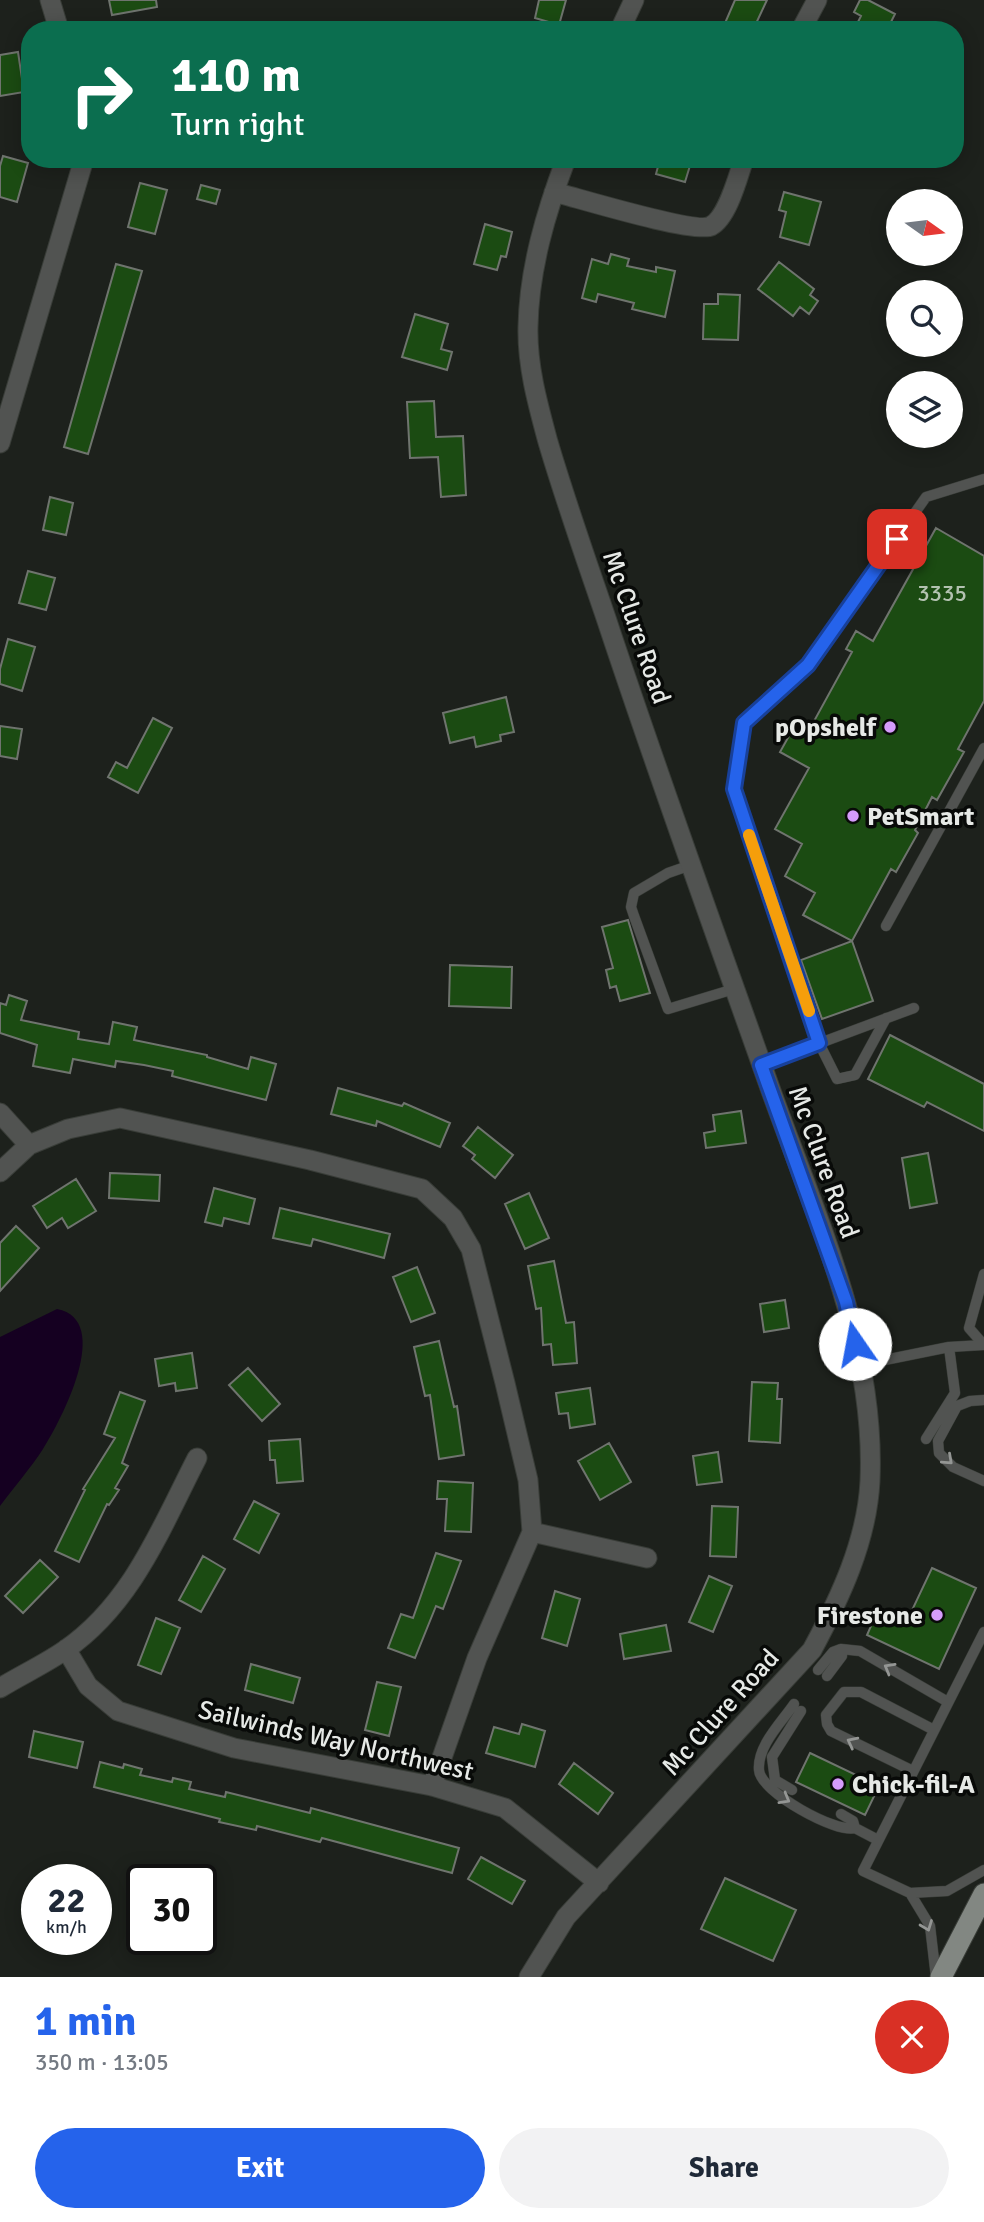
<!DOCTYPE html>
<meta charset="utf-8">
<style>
:root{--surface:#fff;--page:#f2f2f3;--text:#1f2937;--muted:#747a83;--accent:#2563eb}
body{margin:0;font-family:Signika,sans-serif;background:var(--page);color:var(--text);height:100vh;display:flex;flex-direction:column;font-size:26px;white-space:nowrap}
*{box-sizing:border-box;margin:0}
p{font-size:23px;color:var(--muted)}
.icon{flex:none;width:38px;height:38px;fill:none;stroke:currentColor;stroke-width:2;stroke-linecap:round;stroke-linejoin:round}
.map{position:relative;height:1977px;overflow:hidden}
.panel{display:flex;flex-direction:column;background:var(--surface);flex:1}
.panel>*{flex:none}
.hud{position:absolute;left:21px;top:21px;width:943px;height:147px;border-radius:28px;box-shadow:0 4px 18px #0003;background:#0b6e4f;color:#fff;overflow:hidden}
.needle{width:46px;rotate:104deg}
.controls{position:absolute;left:886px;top:189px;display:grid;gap:14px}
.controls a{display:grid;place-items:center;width:77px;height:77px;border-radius:50%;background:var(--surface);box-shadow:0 4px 18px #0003;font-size:35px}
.speed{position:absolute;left:21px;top:1864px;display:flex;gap:14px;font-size:35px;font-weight:700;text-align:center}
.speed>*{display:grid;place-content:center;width:91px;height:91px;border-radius:50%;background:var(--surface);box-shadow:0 4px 18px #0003;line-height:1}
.speed small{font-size:18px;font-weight:400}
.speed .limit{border:4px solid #111;border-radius:10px;background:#fff;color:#111}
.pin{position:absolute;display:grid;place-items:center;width:60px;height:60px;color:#fff;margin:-30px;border-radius:14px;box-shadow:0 4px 10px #0006}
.me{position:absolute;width:77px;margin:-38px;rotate:348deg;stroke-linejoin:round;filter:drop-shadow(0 0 5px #0008)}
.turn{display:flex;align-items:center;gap:24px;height:147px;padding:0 35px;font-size:32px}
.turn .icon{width:91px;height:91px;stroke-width:2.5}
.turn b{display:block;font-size:49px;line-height:60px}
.round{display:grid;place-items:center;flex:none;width:74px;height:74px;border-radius:37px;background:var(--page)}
.headline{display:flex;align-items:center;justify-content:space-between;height:119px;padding:0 35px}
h1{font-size:42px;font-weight:700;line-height:52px;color:var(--accent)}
.action{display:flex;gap:14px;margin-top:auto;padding:14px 35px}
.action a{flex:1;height:80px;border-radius:42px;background:var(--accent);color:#fff;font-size:28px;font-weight:700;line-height:80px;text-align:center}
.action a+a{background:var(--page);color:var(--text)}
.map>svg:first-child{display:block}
</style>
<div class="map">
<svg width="984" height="1977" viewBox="0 0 984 1977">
<rect width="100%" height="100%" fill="#1d211c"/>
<path fill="#150021" d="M57 1309C114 1320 61 1421 43 1449 30 1469 14 1487 0 1506V1337Z"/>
<path fill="#1b4b12" stroke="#6f746e" stroke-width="2" d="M109 0H156L157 7 112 15Z
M539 0H566L559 25 535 18Z
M735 0H767L753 30H722Z
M860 0H868L895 14 887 30H854L861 16 854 12Z
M18 52 24 92 0 96V55Z
M3 156 28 163 17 202 0 197V166Z
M660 159H692L685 182 656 174Z
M140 183 167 190 155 234 128 227Z
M201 185 220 190 216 204 197 199Z
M784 192 821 202 809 245 780 237 786 212 779 210Z
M485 224 512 232 506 257 501 256 497 270 474 264Z
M611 254 629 259 627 266 656 272V267L675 271 665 317 632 309 634 303 598 294 596 302 582 298 592 259 608 264Z
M779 262 814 289 810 295 818 301 809 314 800 307 793 316 758 289Z
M116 264 142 271 88 454 64 447Z
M718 294 740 295 738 340 703 339 704 304H718Z
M415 314 448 324 441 349 452 352 447 370 402 357Z
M434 401 436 437 463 436 466 495 441 497 438 457 410 458 407 402Z
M50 497 73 503 66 535 43 530Z
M936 528 984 556V701L958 749 964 752 937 800 932 797 915 830 918 833 896 872 891 869 852 941 803 915 815 893 785 876 802 844 775 829 809 768 780 752 794 727 807 734 852 652 846 649 856 631 873 641Z
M28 571 55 578 46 610 19 603Z
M8 639 35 647 22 691 0 684V669Z
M506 697 514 732 500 735 501 741 476 747 474 737 450 743 443 713Z
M153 718 172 728 138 793 108 777 116 762 127 768Z
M0 726 22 729 17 759 0 756Z
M628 920 650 993 620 1001 616 986 610 988 606 970 613 968 602 927Z
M852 941 873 1001 822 1019 801 960Z
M450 965 512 967 511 1008 449 1006Z
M9 995 27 1001 21 1020 79 1032 78 1039 109 1044 113 1022 137 1027 134 1040 207 1055V1057L248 1069 251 1057 276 1064 266 1100 172 1076 173 1071 144 1065 116 1061 115 1067 73 1059 70 1073 33 1066 37 1045 0 1033V1003L6 1005Z
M890 1035 984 1084V1131L927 1102 924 1107 868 1079Z
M338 1088 402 1106 404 1103 450 1123 440 1147 377 1121 376 1126 331 1114Z
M741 1111 746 1143 706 1148 704 1133 715 1131 713 1115Z
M478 1127 513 1155 495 1178 472 1159 475 1155 463 1146Z
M928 1153 937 1203 910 1208 902 1158Z
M110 1173 160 1175 159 1201 109 1198Z
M76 1179 96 1211 68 1228 62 1218 47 1228 33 1206Z
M214 1188 255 1199 249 1224 224 1218 222 1226 205 1222Z
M529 1193 549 1238 525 1249 505 1204Z
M280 1208 390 1234 384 1258 313 1239 311 1246 273 1238Z
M16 1226 39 1248 0 1291V1243Z
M554 1261 566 1323 574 1322 577 1363 553 1365 551 1344 543 1345 541 1308 536 1309 528 1266Z
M417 1267 435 1313 411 1322 393 1277Z
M785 1300 789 1328 764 1332 760 1304Z
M439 1341 454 1407 457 1406 464 1455 439 1459 430 1395 425 1396 414 1347Z
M192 1353 197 1388 176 1391 175 1383 159 1386 155 1359Z
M248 1368 280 1404 262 1421 229 1385Z
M752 1382 778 1383 777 1399H782L780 1443 749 1441Z
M590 1388 595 1424 570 1428 568 1413 559 1414 556 1393Z
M120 1392 145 1401 122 1463 128 1466 115 1488 119 1490 109 1505 107 1504 79 1562 55 1551 85 1490 83 1489 115 1438 104 1434Z
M300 1439 303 1481 277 1483 275 1460H270L269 1441Z
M609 1443 631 1482 600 1500 578 1461Z
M718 1452 722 1482 697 1485 693 1456Z
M438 1481 473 1483 471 1532 445 1531 447 1499H437Z
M254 1501 279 1514 259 1553 234 1539Z
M712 1506 738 1507 736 1557 710 1556Z
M436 1553 461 1561 443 1609 436 1606 415 1658 388 1648 401 1614 413 1618Z
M203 1556 225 1569 201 1612 179 1600Z
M40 1560 58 1577 23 1613 5 1596Z
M932 1568 976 1588 939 1669 867 1635 879 1608 907 1621Z
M709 1576 732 1586 713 1632 689 1622Z
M555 1591 580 1599 567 1646 542 1638Z
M156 1618 180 1628 161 1674 138 1665Z
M666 1625 671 1651 624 1659 620 1634Z
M251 1664 300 1678 293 1703 245 1690Z
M377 1682 401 1687 389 1736 365 1730Z
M522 1724 545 1731 535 1767 486 1753 494 1727 519 1734Z
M34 1731 83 1742 77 1768 29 1757Z
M810 1753 879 1786 865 1815 796 1782Z
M100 1762 123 1768 124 1764 142 1769 140 1775 172 1782 173 1778 191 1782 189 1789 225 1797 226 1792 310 1813 311 1808 459 1848 452 1873 322 1838 320 1842 257 1826 256 1830 219 1822 220 1819 94 1787Z
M574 1763 613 1793 598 1814 559 1784Z
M481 1857 525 1881 512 1904 468 1879Z
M725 1878 796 1910 773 1961 701 1929Z"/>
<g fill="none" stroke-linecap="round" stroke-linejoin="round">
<defs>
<path id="service" d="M691 865 668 873 634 893 631 907 634 916 668 1009 734 989
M886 926 984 748
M886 1018 855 1075 837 1079 819 1043 734 789 744 723 808 665 926 497 984 479
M761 1065 914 1008
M984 1274 969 1328 984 1345
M860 1365 949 1347 983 1345
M984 1400 970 1401 957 1406 938 1441 939 1453 953 1467 984 1481
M926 1439 955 1393 949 1347
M818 1670 833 1652 841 1649
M827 1676 842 1656 841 1649 860 1651 948 1702
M794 1704C781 1723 757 1746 759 1770 760 1792 837 1834 855 1828
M913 1771 831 1731 827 1724 826 1715 844 1692H861L934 1730
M792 1790 775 1780 772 1757 801 1711
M841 1814 853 1821 855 1828 878 1840
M910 1893 863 1871 984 1632
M936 1977 930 1926 910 1893 947 1891 984 1870"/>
<path id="minor" d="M50 0 59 30
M620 30 634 0
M801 30 817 0
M554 192C578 198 695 234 711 226 728 217 738 176 744 159
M0 443 84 159
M0 1113 29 1145
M0 1172 29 1145 68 1129 120 1118 310 1160 422 1189 453 1218 471 1249 505 1383 528 1480 532 1532 477 1658 432 1786
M532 1532 647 1558
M66 1649 88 1686 118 1711 234 1748 432 1786 505 1808 599 1883
M0 1688C21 1675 45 1664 65 1650 132 1604 161 1528 197 1458
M529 1977 566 1917 812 1650C840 1598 867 1541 870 1481 876 1344 815 1214 770 1088 715 933 659 778 607 621 587 562 566 503 548 442 538 405 527 366 528 327 529 269 546 212 566 159"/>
<path id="primary" d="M941 1977 984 1894"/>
</defs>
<use href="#service" stroke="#393d38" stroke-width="11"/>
<use href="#minor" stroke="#393d38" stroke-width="21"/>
<use href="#primary" stroke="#393d38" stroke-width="23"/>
<use href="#service" stroke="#515351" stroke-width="10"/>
<use href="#minor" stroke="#515351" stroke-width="19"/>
<use href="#primary" stroke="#828782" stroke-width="21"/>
</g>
<defs><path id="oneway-chevron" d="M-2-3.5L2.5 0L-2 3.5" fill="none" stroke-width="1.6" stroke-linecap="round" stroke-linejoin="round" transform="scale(1.75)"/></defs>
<g stroke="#949694">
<use href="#oneway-chevron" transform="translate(948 1460) rotate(42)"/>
<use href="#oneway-chevron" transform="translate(889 1668) rotate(-150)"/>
<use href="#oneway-chevron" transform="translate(852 1742) rotate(-153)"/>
<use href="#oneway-chevron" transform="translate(785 1799) rotate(30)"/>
<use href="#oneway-chevron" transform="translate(927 1926) rotate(69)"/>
</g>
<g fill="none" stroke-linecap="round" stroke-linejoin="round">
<defs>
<path id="route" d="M855 1344 846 1302 761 1065 819 1043 734 789 744 723 808 665 897 539"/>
</defs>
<use href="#route" stroke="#184099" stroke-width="18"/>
<use href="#route" stroke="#2563eb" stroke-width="12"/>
<path stroke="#f59e0b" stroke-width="12" d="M749 835 809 1011"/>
</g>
<g fill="#d59cfb" stroke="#080a08" stroke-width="2.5">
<circle cx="890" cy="727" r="7"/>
<circle cx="853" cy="816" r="7"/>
<circle cx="937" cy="1615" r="7"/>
<circle cx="838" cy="1784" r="7"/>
</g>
<g text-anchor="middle" stroke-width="7" stroke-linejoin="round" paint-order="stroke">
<g font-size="23" fill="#b3c2b1">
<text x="942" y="601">3335</text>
</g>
<g font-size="26" fill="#e6e9e6" stroke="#080a08">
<text transform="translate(637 627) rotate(71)" y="9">Mc Clure Road</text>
<text transform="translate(824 1162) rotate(70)" y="9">Mc Clure Road</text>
<text transform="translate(720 1712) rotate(-48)" y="9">Mc Clure Road</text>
<text transform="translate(336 1740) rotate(13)" y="9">Sailwinds Way Northwest</text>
</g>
<g font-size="26" font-weight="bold" fill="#e6e9e6" stroke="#080a08" text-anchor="end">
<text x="876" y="736">pOpshelf</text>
<text x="867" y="825" text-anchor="start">PetSmart</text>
<text x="923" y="1624">Firestone</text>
<text x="852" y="1793" text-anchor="start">Chick-fil-A</text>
</g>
</g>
</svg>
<div class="controls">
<a><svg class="needle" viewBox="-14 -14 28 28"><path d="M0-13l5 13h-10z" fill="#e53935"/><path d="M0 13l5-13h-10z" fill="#747a83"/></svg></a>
<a><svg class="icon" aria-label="search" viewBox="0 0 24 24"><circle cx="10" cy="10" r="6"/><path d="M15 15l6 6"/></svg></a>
<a><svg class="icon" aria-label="layers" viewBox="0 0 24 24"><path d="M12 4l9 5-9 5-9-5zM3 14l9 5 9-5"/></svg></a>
</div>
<div class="speed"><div>22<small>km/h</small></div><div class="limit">30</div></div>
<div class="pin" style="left:897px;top:539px;background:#d93025"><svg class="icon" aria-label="arrive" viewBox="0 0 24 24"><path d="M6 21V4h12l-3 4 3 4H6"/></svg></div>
<svg class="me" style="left:855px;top:1344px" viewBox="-20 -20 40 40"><circle r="19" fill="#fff"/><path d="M0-13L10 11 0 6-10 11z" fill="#2563eb"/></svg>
<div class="hud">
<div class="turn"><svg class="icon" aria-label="right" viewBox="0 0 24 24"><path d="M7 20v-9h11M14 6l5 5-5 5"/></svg><div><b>110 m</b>Turn right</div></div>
</div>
</div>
<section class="panel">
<div class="headline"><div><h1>1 min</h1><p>350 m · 13:05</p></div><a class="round" style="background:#d93025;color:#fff"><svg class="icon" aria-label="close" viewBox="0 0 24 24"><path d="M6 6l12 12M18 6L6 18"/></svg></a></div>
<div class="action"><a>Exit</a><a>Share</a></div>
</section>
